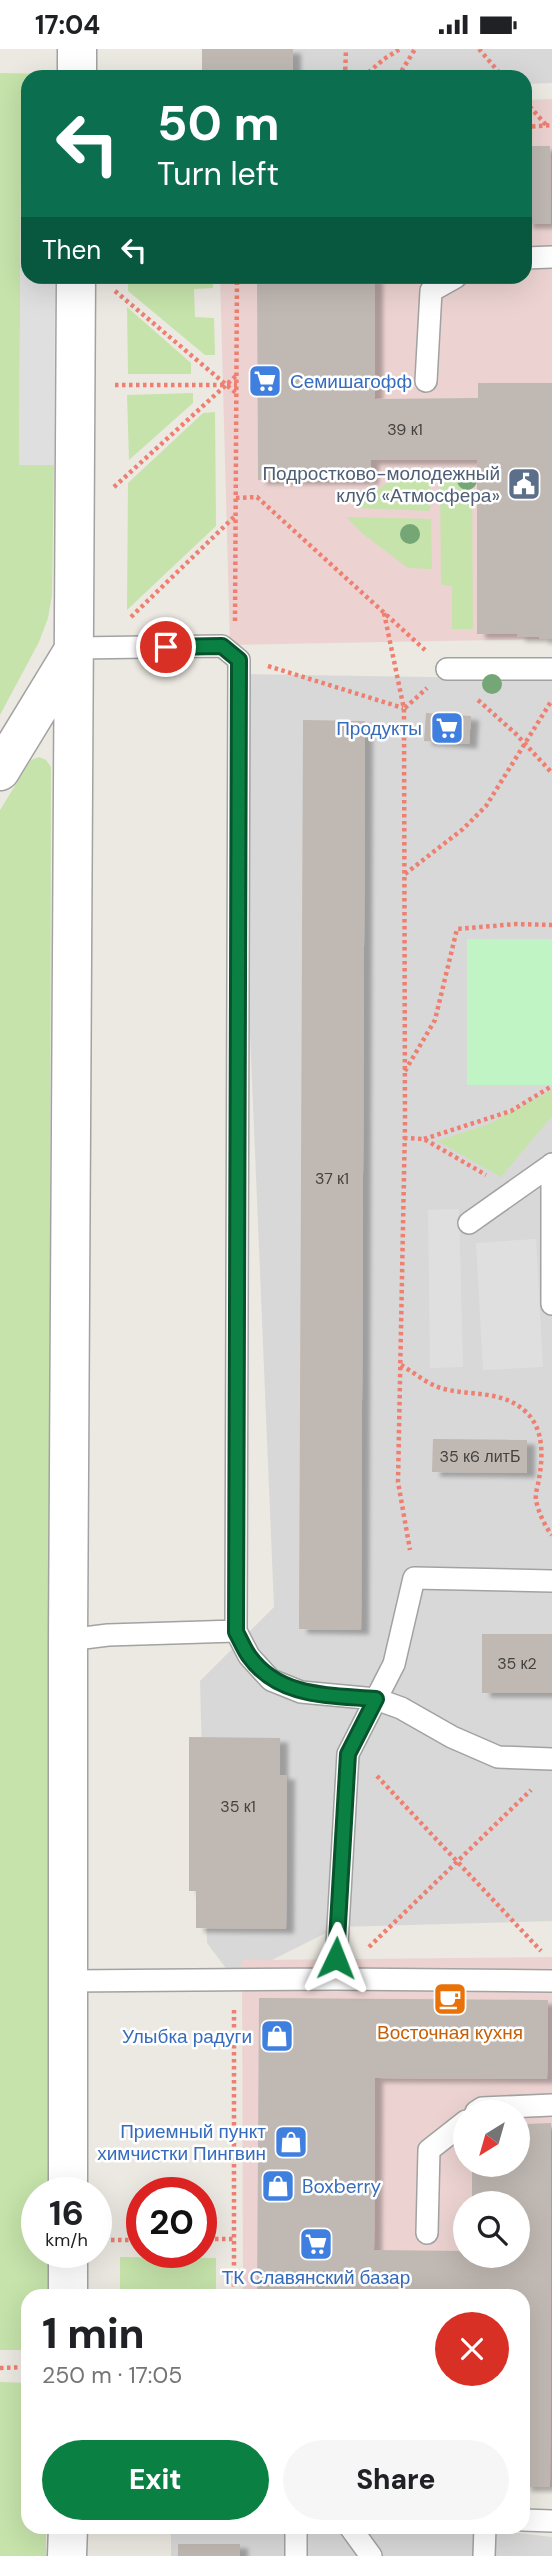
<!DOCTYPE html>
<meta charset="utf-8">
<style>
:root{--surface:#fff;--page:#f6f6f6;--text:#202124;--muted:#757577;--accent:#0b8043}
body{margin:0;font-family:"DM Sans",sans-serif;background:var(--page);color:var(--text);height:100vh;display:flex;flex-direction:column;font-size:26px;white-space:nowrap}
*{box-sizing:border-box;margin:0}
p{font-size:23px;color:var(--muted)}
.icon{flex:none;width:38px;height:38px;fill:none;stroke:currentColor;stroke-width:2;stroke-linecap:round;stroke-linejoin:round}
.map{position:relative;flex:1;overflow:hidden}
.side{position:absolute;left:21px;top:2240px;width:509px;height:245px;display:flex;flex-direction:column;background:var(--surface);border-radius:21px;box-shadow:0 7px 28px #0002}
.side>*{flex:none}
.guide{position:absolute;left:21px;top:21px;width:511px;height:214px;border-radius:21px;box-shadow:0 7px 28px #0002;background:#0b6e4f;color:#fff;overflow:hidden}
.needle{width:46px;rotate:217deg}
.buttons{position:absolute;left:453px;top:2051px;display:grid;gap:14px}
.buttons a{display:grid;place-items:center;width:77px;height:77px;border-radius:50%;background:var(--surface);box-shadow:0 7px 28px #0002;font-size:35px}
.speed{position:absolute;left:21px;top:2128px;display:flex;gap:14px;font-size:35px;font-weight:700;text-align:center}
.speed>*{display:grid;place-content:center;width:91px;height:91px;border-radius:50%;background:var(--surface);box-shadow:0 7px 28px #0002;line-height:1}
.speed small{font-size:18px;font-weight:400}
.speed .limit{border:10px solid #d22;background:#fff;color:#111}
.pin{position:absolute;display:grid;place-items:center;width:60px;height:60px;color:#fff;margin:-30px;border:4px solid #fff;border-radius:50%;box-shadow:0 2px 7px #0007}
.me{position:absolute;width:77px;margin:-38px;rotate:2deg;stroke-linejoin:round;filter:drop-shadow(0 0 5px #0008)}
.turn{display:flex;align-items:center;gap:24px;height:147px;padding:0 21px;font-size:32px}
.turn .icon{width:91px;height:91px;stroke-width:2.5}
.turn b{display:block;font-size:49px;line-height:60px}
.then{display:flex;align-items:center;height:66px;padding:0 21px;background:#0003;gap:14px;font-size:26px}
.round{display:grid;place-items:center;flex:none;width:74px;height:74px;border-radius:37px;background:var(--page)}
.head{display:flex;align-items:center;justify-content:space-between;height:119px;padding:0 21px}
h1{font-size:42px;font-weight:800;line-height:52px}
.button{display:flex;gap:14px;margin-top:auto;padding:14px 21px}
.button a{flex:1;height:80px;border-radius:42px;background:var(--accent);color:#fff;font-size:28px;font-weight:800;line-height:80px;text-align:center}
.button a+a{background:var(--page);color:var(--text)}
.status{display:flex;justify-content:space-between;align-items:center;height:49px;padding:0 35px;background:var(--surface);direction:ltr}
.status svg{height:19px;fill:currentColor}
.map>svg:first-child{display:block}
</style>
<div class="status"><b>17:04</b><svg viewBox="0 0 49 12"><path d="M0 12V9h3v3zM5 12V6h3v6zM10 12V3h3v9zM15 12V0h3v12zM26 1h20v11H26zM47 4h2v5h-2z"/></svg></div>
<div class="map">
<svg width="552" height="2507" viewBox="0 0 552 2507">
<defs>
<filter id="shadow"><feDropShadow dx="8" dy="4.5" stdDeviation="2" flood-color="#0004"/></filter>
</defs>
<rect width="100%" height="100%" fill="#ece9e2"/>
<path fill="#d9d8d8" d="M214 0H552V34L525 35V28H215Z
M235 625 552 630V1872L338 1878 234 1930 207 1894 200 1632 274 1558Z
M171 2478H467L552 2488V2507H171Z"/>
<path fill="#ecd3d1" fill-rule="evenodd" d="M552 50V590L230 596 220 228H525V51Z
M552 1908V2438H523V2247H243L242 1911ZM466 2063H518V2116H466ZM466 2154H518V2207H466Z"/>
<path fill="#c6e3ab" d="M0 24 55 25V28H28V123H21L19 416H54L52 546 48 569 39 593 0 666Z
M128 228H213V239L194 240 195 268 214 269 215 306H205L128 242Z
M127 258 191 314V325H128Z
M193 344V354L129 411 127 346Z
M215 363 216 477 127 561 128 434 203 364Z
M440 427H472L473 580H452V537L441 536Z
M393 429 431 431 430 462 355 459Z
M346 468 431 470 432 520 408 519 363 485Z
M39 708 46 711 51 718 48 2144H37V2203H48V2247H28V2301H0V761L31 711Z
M552 1041V1067L501 1128 437 1092 489 1075Z
M120 2208 216 2209V2247H120Z
M0 2333 28 2334V2478H46V2507H0Z"/>
<path fill="#c0f4c5" d="M467 890H552V1036H467Z"/>
<path fill="#dfdfdf" d="M21 123H28V228H55L54 416H19Z
M459 1160 463 1318 430 1319 428 1161Z
M536 1190 543 1318 483 1321 476 1194Z"/>
<path fill="#c0b8b2" filter="url(#shadow)" d="M202 0H293V26H202Z
M525 97H550L551 175H525Z
M257 228H375V350L478 349V334H552V590H540L539 585V588H517V585H477V411H371V431H258Z
M426 664 471 667 469 695 424 692Z
M303 671 365 672 361 1581 299 1580Z
M433 1390 527 1391V1424L432 1423Z
M482 1585H552V1644H482Z
M189 1688 280 1689V1726H287L286 1880 196 1879V1842H189Z
M259 1949 548 1951 547 2030 375 2029 374 2201 466 2202V2207H518V2154H472V2116H518V2081L527 2075 551 2074 550 2438H523V2247H257Z
M178 2495H240V2507H178Z"/>
<g fill="none" stroke-linecap="round" stroke-linejoin="round">
<defs>
<path id="service" d="M525 209 552 208
M426 332 431 242 456 228
M75 599 222 597 239 611 236 1582
M447 620H552
M552 1115V1255
M469 1174 551 1116
M68 1591 108 1586 236 1582 249 1607 271 1631 301 1643 376 1650 401 1659 452 1688 498 1708 552 1710
M335 1930 348 1705 394 1615 414 1529 552 1532
M69 1932 335 1930 552 1932
M476 2063 482 2059 552 2056
M427 2184 429 2101 466 2072
M523 2471 552 2472
M350 2478 371 2507
M296 2507V2478
M484 2507 485 2478"/>
<path id="minor" d="M77 28V0
M0 722 75 599
M68 2144V1591L76 228
M68 2247V2203
M67 2507 68 2478"/>
</defs>
<use href="#service" stroke="#a2a2a2" stroke-width="24"/>
<use href="#minor" stroke="#a2a2a2" stroke-width="41"/>
<path stroke="#ee7f71" stroke-width="4.5" stroke-dasharray="3.5 3.5" stroke-linecap="butt" d="M479 0 503 28
M345 28 346 0
M363 28 384 10 400 0
M398 28 415 0
M525 52 546 76
M525 78 552 76
M115 242 236 344
M115 336H237
M114 438 237 326
M236 449 257 448 425 601
M384 564 404 660 405 1075 398 1433 410 1501
M131 568 235 467
M235 572 237 228
M268 617 403 659
M478 651 516 685 552 724
M405 659 427 639
M405 825 463 780 486 757 552 651
M405 1022 435 971 457 880 516 875 552 876
M404 1089 424 1090 486 1126
M424 1090 511 1062 552 1037
M401 1316C415 1324 428 1336 444 1340 472 1347 503 1341 526 1363 544 1380 543 1407 539 1430 538 1437 535 1444 536 1451 538 1462 545 1478 552 1486
M377 1727 541 1902
M369 1898 531 1741
M234 1961V2247
M201 2190H234
M104 2191H142
M0 2319 28 2318"/>
<use href="#service" stroke="#fff" stroke-width="21"/>
<use href="#minor" stroke="#fff" stroke-width="38"/>
</g>
<g fill="#75a675">
<circle cx="467" cy="431" r="10"/>
<circle cx="410" cy="485" r="10"/>
<circle cx="492" cy="635" r="10"/>
</g>
<g fill="none" stroke-linecap="round" stroke-linejoin="round">
<defs>
<path id="route" d="M166 598 222 597 239 611 236 1583C240 1590 244 1600 249 1607 279 1649 329 1646 376 1650L348 1705 336 1909"/>
</defs>
<use href="#route" stroke="#07532c" stroke-width="18"/>
<use href="#route" stroke="#0b8043" stroke-width="12"/>
</g>
<defs>
<symbol id="supermarket-square" viewBox="-11 -11 22 22"><rect x="-9" y="-9" width="18" height="18" rx="4" fill="#3f7fe0" stroke="#fff"/><path d="M-6-5.5h2.5l.6 2H6L4.5 2H-2.5L-4.4-4H-6ZM-1.5 3.2a1.3 1.3 0 1 0 .1 0ZM3 3.2a1.3 1.3 0 1 0 .1 0Z" fill="#fff"/></symbol>
<symbol id="civic-square" viewBox="-11 -11 22 22"><rect x="-9" y="-9" width="18" height="18" rx="4" fill="#5c6f8a" stroke="#fff"/><path d="M-.6-6.5H3V-4.5H.6V-3L4-1V1h2V6H-6V1h2V-1L-.6-3ZM-1.2 2.5V6h2.4V2.5Z" fill="#fff"/></symbol>
<symbol id="cafe-square" viewBox="-11 -11 22 22"><rect x="-9" y="-9" width="18" height="18" rx="4" fill="#e8710a" stroke="#fff"/><path d="M-5.5-4.5H6V0H3Q3 3.5 0 3.5H-2.5Q-5.5 3.5-5.5 0ZM3-3.2v2h1.7v-2ZM-6 4.5H4V6H-6Z" fill="#fff"/></symbol>
<symbol id="shop-square" viewBox="-11 -11 22 22"><rect x="-9" y="-9" width="18" height="18" rx="4" fill="#3f7fe0" stroke="#fff"/><path d="M-5-2.5h2.3a2.7 3.5 0 0 1 5.4 0H5L5.5 6h-11ZM-1.5-2.5h3a1.5 2.3 0 0 0-3 0Z" fill="#fff"/></symbol>
</defs>
<g fill-rule="evenodd">
<use href="#supermarket-square" x="246" y="313" width="38" height="38"/>
<use href="#civic-square" x="505" y="416" width="38" height="38"/>
<use href="#supermarket-square" x="428" y="660" width="38" height="38"/>
<use href="#cafe-square" x="431" y="1931" width="38" height="38"/>
<use href="#shop-square" x="258" y="1968" width="38" height="38"/>
<use href="#shop-square" x="272" y="2074" width="38" height="38"/>
<use href="#shop-square" x="259" y="2118" width="38" height="38"/>
<use href="#supermarket-square" x="297" y="2176" width="38" height="38"/>
</g>
<g text-anchor="middle" stroke-width="5" stroke-linejoin="round" paint-order="stroke">
<g font-size="16" fill="#444241">
<text x="405" y="386">39 к1</text>
<text x="332" y="1135">37 к1</text>
<text x="480" y="1413">35 к6 литБ</text>
<text x="517" y="1620">35 к2</text>
<text x="238" y="1763">35 к1</text>
</g>
<g font-size="19" fill="#366cbe" stroke="#fff" text-anchor="end">
<text x="290" y="339" text-anchor="start">Семишагофф</text>
<text x="422" y="686">Продукты</text>
<text x="252" y="1994">Улыбка радуги</text>
<text x="266" y="2089">Приемный пункт<tspan x="266" dy="22">химчистки Пингвин</tspan></text>
<text x="302" y="2144" text-anchor="start">Boxberry</text>
<text x="316" y="2235" text-anchor="middle">ТК Славянский базар</text>
</g>
<g font-size="19" fill="#4e5e75" stroke="#fff" text-anchor="end">
<text x="500" y="431">Подростково-молодежный<tspan x="500" dy="22">клуб «Атмосфера»</tspan></text>
</g>
<g font-size="19" fill="#c56008" stroke="#fff">
<text x="450" y="1990">Восточная кухня</text>
</g>
</g>
</svg>
<div class="buttons">
<a><svg class="needle" viewBox="-14 -14 28 28"><path d="M0-13l5 13h-10z" fill="#e53935"/><path d="M0 13l5-13h-10z" fill="#757577"/></svg></a>
<a><svg class="icon" aria-label="search" viewBox="0 0 24 24"><circle cx="10" cy="10" r="6"/><path d="M15 15l6 6"/></svg></a>
</div>
<div class="speed"><div>16<small>km/h</small></div><div class="limit">20</div></div>
<div class="pin" style="left:166px;top:598px;background:#d93025"><svg class="icon" aria-label="arrive" viewBox="0 0 24 24"><path d="M6 21V4h12l-3 4 3 4H6"/></svg></div>
<svg class="me" style="left:336px;top:1909px" viewBox="-20 -20 40 40"><path d="M0-17L14 15 0 8-14 15z" fill="#0b8043" stroke="#fff" stroke-width="4"/></svg>
<div class="guide">
<div class="turn"><svg class="icon" aria-label="left" viewBox="0 0 24 24"><path d="M17 20v-9H6M10 6l-5 5 5 5"/></svg><div><b>50 m</b>Turn left</div></div>
<div class="then">Then<svg class="icon" aria-label="left" viewBox="0 0 24 24"><path d="M17 20v-9H6M10 6l-5 5 5 5"/></svg></div>
</div>
<section class="side">
<div class="head"><div><h1>1 min</h1><p>250 m · 17:05</p></div><a class="round" style="background:#d93025;color:#fff"><svg class="icon" aria-label="close" viewBox="0 0 24 24"><path d="M6 6l12 12M18 6L6 18"/></svg></a></div>
<div class="button"><a>Exit</a><a>Share</a></div>
</section>
</div>
